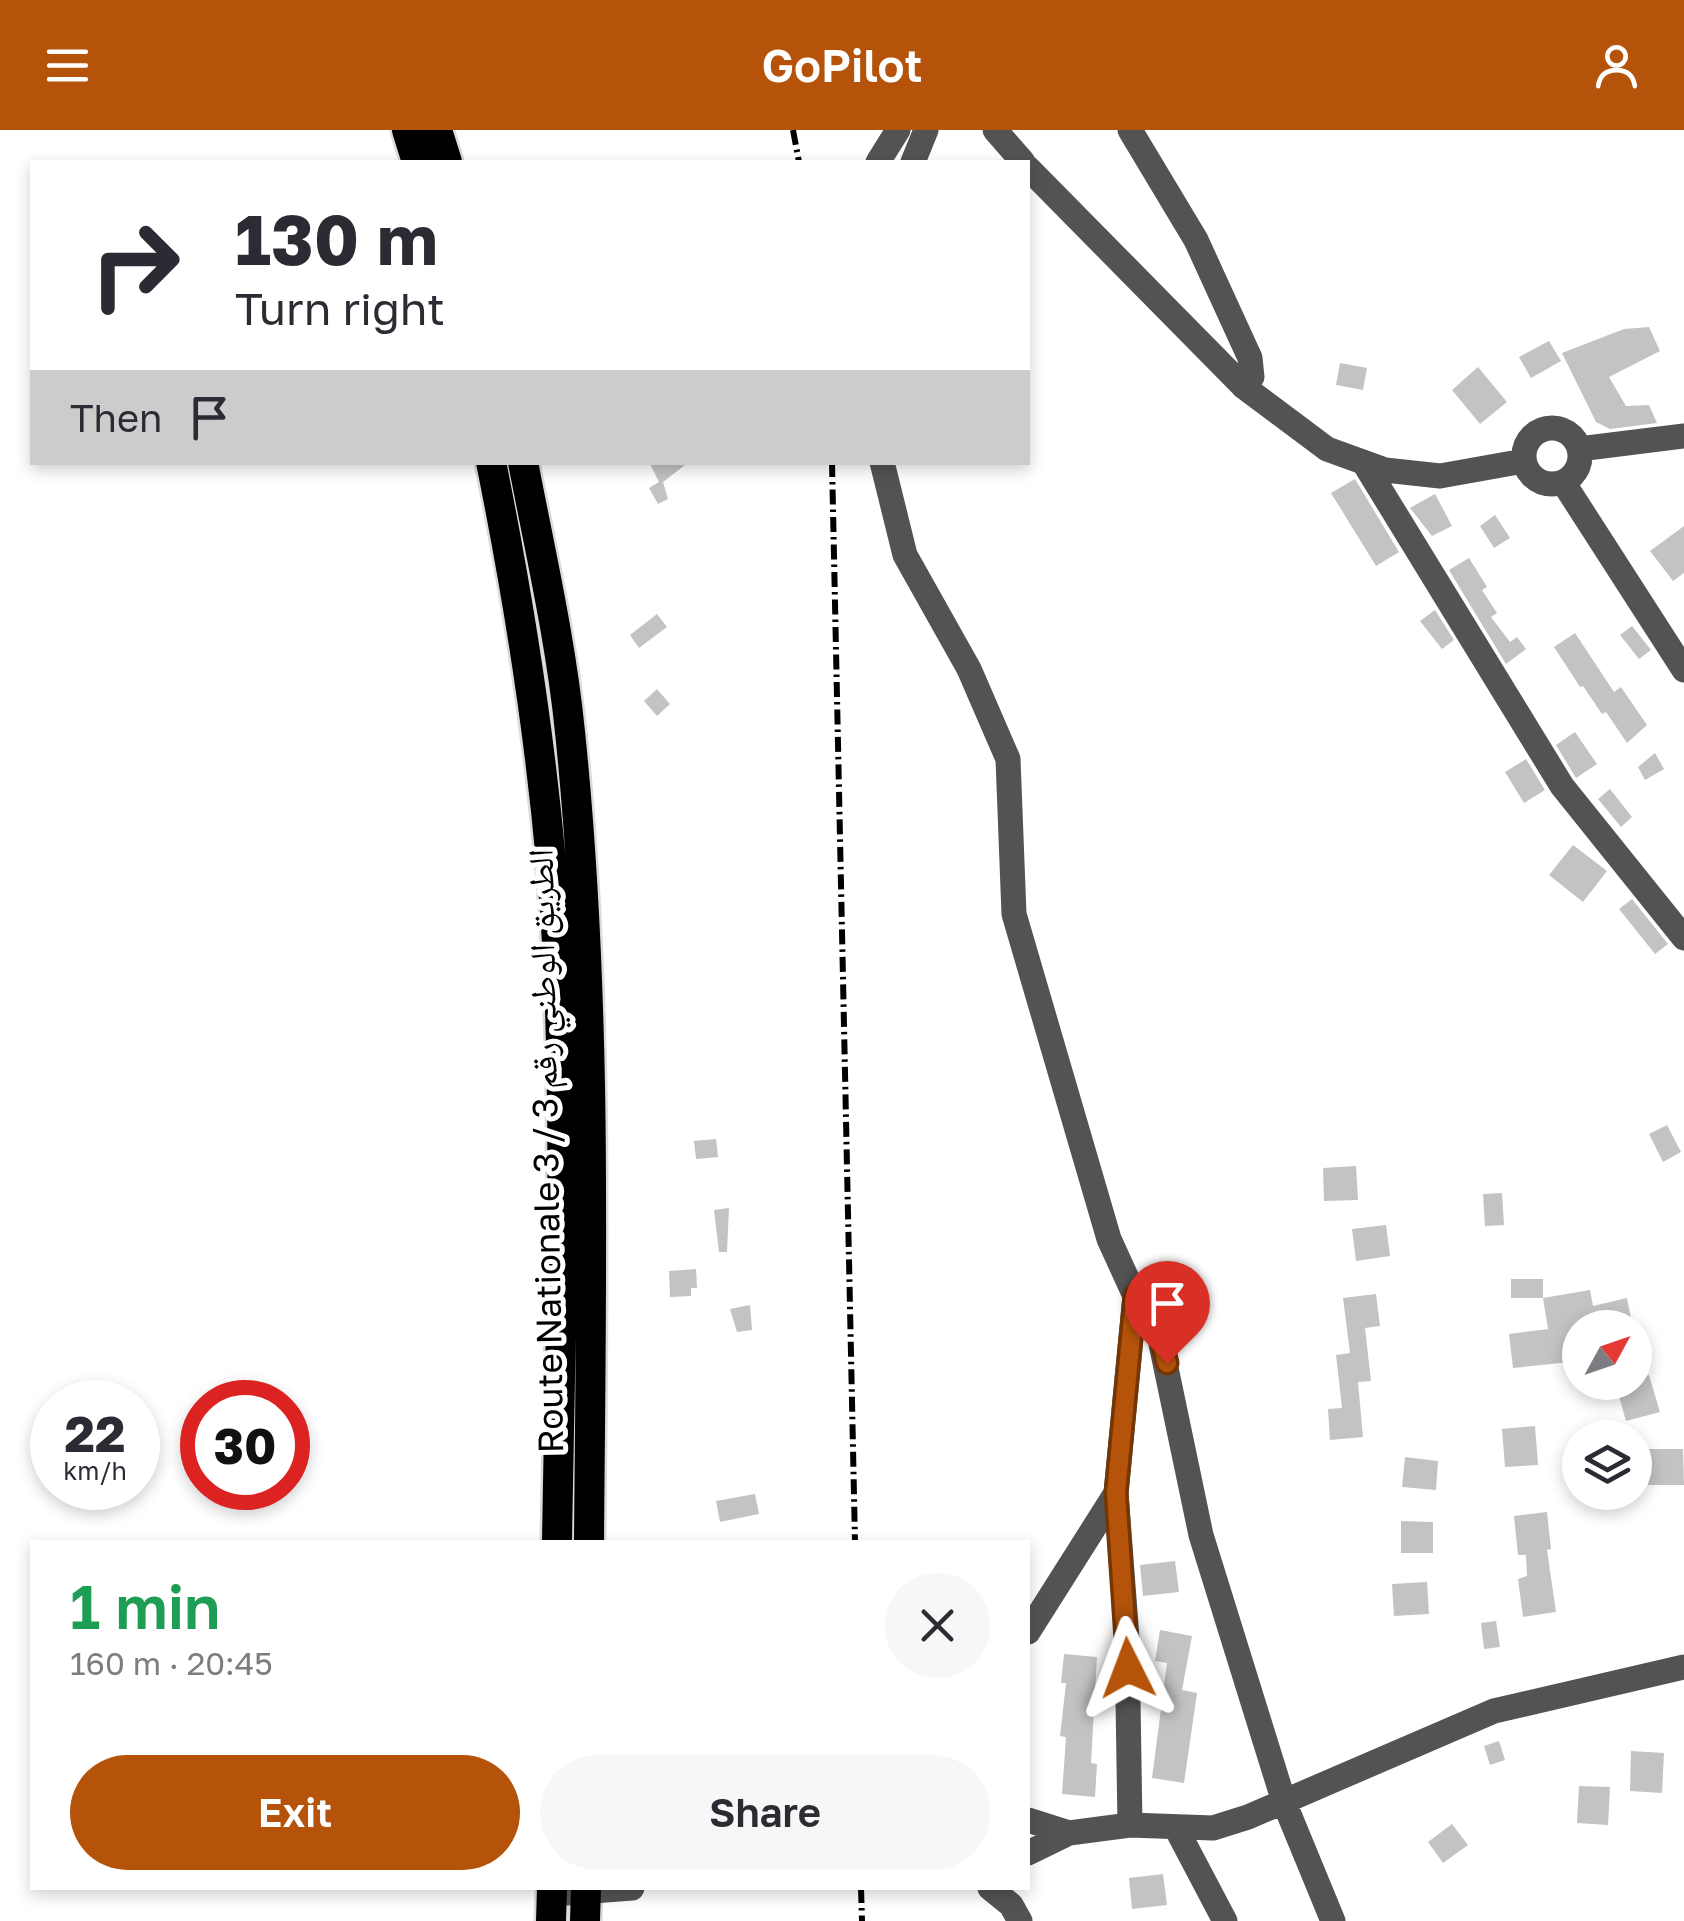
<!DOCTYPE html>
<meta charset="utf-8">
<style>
:root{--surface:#fff;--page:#f7f7f7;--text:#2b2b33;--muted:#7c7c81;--accent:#b45309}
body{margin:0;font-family:"Golos Text","Noto Naskh Arabic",sans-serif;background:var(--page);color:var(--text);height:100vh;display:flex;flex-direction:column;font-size:38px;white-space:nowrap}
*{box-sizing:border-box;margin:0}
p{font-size:32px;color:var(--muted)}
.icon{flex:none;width:55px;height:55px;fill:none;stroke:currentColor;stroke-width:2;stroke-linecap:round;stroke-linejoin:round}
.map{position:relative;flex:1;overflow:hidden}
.sheet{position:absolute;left:30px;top:1410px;width:1000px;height:350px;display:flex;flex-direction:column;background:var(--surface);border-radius:0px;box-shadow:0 5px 15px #0003}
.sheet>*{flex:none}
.guide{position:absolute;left:30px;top:30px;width:1000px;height:305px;border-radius:0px;box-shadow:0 5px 15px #0003;background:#fff;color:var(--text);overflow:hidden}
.needle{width:65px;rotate:50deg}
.fabs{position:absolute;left:1562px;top:1180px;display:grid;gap:20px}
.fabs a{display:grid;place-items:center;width:90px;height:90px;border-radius:50%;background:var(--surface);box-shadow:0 5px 15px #0003;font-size:50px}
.speed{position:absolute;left:30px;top:1250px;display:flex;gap:20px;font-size:50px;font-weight:700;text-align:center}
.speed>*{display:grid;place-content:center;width:130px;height:130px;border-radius:50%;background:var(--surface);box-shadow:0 5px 15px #0003;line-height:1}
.speed small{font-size:25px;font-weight:400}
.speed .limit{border:15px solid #d22;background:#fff;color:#111}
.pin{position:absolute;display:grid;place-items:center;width:85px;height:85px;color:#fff;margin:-102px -42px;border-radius:50% 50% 50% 0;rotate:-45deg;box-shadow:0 0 10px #0007}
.pin .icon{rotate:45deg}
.me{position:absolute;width:110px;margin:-55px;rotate:357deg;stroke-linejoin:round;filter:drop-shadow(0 0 8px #0008)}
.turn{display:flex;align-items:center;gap:35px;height:210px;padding:0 40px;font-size:45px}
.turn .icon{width:130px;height:130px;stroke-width:2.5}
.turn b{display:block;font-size:70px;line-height:85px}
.then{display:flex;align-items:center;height:95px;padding:0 40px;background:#0003;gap:20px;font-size:38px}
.round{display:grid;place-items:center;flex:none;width:105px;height:105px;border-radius:52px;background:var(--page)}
.headline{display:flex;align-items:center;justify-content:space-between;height:170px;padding:0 40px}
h1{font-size:60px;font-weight:600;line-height:75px;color:#1e9e55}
.button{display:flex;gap:20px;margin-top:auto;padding:20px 40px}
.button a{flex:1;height:115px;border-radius:60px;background:var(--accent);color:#fff;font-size:40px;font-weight:600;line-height:115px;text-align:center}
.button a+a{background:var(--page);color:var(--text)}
header{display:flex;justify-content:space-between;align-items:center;height:130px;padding:0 40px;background:var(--accent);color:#fff;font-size:45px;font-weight:600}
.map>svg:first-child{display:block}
</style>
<header><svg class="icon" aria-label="menu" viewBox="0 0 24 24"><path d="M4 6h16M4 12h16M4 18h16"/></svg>GoPilot<svg class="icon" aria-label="person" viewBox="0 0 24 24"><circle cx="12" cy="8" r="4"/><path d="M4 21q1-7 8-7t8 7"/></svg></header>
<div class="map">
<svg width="1684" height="1791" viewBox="0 0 1684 1791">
<rect width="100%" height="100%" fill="#fff"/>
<path fill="#c3c3c3" d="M1649 197 1660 221 1609 247 1626 276 1649 275 1657 293 1610 299 1596 292 1562 223 1624 199Z
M1549 211 1561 231 1531 248 1519 227Z
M1340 233 1367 238 1363 260 1336 255Z
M1478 237 1507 272 1480 294 1452 260Z
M649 332H689L663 352 668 369 658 374 649 358 659 352Z
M1355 349 1399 422 1376 436 1331 363Z
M1435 364 1452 396 1432 406 1410 378Z
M1495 385 1510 408 1494 418 1480 396Z
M1684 396V443L1673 451 1650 421Z
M1469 428 1487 457 1482 460 1497 483 1491 487 1510 512 1517 507 1526 519 1506 534 1449 440Z
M1435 480 1454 510 1442 519 1420 491Z
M657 484 667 497 639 518 630 505Z
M1632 496 1651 520 1639 529 1620 505Z
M1575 503 1614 562 1621 557 1647 595 1627 613 1606 582 1602 584 1583 556 1580 557 1554 517Z
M657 559 670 574 657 586 644 571Z
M1575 602 1597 634 1576 648 1556 615Z
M1655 623 1664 639 1645 650 1638 637Z
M1526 629 1545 660 1524 673 1505 642Z
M1610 659 1632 687 1621 697 1598 669Z
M1573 715 1607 741 1583 772 1549 745Z
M1632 769 1668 814 1655 824 1619 779Z
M1667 995 1681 1022 1663 1032 1649 1004Z
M716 1009 718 1027 696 1029 694 1011Z
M1356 1036 1358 1070 1324 1071 1323 1038Z
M1502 1063 1504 1095 1485 1096 1483 1064Z
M729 1078 727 1122H719L714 1080Z
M1386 1095 1390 1126 1356 1131 1352 1099Z
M696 1139 697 1158H691V1166L670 1167 669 1141Z
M1511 1149H1543V1168H1511Z
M1590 1160 1593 1176 1627 1168 1633 1198H1580V1231L1513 1238 1509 1204 1548 1199 1543 1168Z
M1376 1164 1380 1196 1365 1198 1371 1251 1358 1252 1363 1307 1330 1310 1328 1279 1342 1278 1336 1225 1350 1223 1343 1168Z
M750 1175 752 1200 737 1202 730 1179Z
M1649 1245 1660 1282 1626 1291 1615 1252H1635V1249Z
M1535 1296 1538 1335 1505 1337 1502 1299Z
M1648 1319H1683L1684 1355H1648Z
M1405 1327 1438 1331 1436 1360 1402 1357Z
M755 1364 759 1384 720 1392 716 1371Z
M1547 1382 1551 1419 1547 1420 1556 1482 1523 1487 1518 1449 1527 1446 1526 1425H1518L1514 1386Z
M1401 1391 1433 1392V1423H1401Z
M1175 1431 1179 1462 1143 1466 1140 1435Z
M1427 1452 1429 1484 1394 1486 1392 1454Z
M1496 1491 1500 1517 1484 1519 1481 1493Z
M1160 1500 1192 1506 1182 1560 1197 1563 1184 1653 1152 1648 1167 1533 1155 1531Z
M1064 1524 1097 1527 1091 1633 1097 1634 1095 1667 1062 1664 1066 1607 1060 1606 1066 1553H1061Z
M1499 1611 1505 1630 1490 1635 1484 1616Z
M1631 1621 1664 1623 1662 1663 1630 1661Z
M1579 1656 1610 1657 1608 1695 1577 1693Z
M1452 1694 1468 1715 1443 1733 1428 1712Z
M1163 1744 1167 1775 1132 1779 1129 1748Z"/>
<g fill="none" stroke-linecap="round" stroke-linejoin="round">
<defs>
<path id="highway" d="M407 0 417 32
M437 0 447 32
M491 332C524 495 549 662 558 828 567 1023 560 1218 557 1412
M523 332C540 421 561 511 570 602 598 871 591 1142 589 1412
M551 1791 552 1758
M585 1791 586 1758"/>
</defs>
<use href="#highway" stroke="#dbdbdb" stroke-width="35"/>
<path stroke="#535353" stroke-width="25" d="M995 0 1023 32
M1130 0 1196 110 1250 228 1252 247 1244 257
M878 32 898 0
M913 32 926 0
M1028 38 1244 257 1327 319 1385 340 1440 346 1524 331
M1524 326a28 28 0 1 1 56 0a28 28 0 1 1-56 0Z
M1579 319 1684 306
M882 332 905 425 969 539 1008 629 1014 784 1109 1109 1135 1166 1156 1190 1201 1405 1284 1672 1333 1791
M1364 333 1562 656 1684 808
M1563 352 1684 540
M1028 1502 1116 1363
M1028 1690 1069 1703
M1130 1695 1127 1508 1116 1363 1135 1166
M1176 1698 1225 1791
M1028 1723 1069 1703 1130 1695 1213 1698 1248 1687 1494 1581 1684 1537
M990 1758 1011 1775 1020 1791
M567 1763 632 1758"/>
<use href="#highway" stroke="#000" stroke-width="30"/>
<path stroke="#000" stroke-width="6" stroke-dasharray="15 5 2.5 5" stroke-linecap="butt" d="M793 0 799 32
M832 332 855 1412
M861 1758 862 1791"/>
</g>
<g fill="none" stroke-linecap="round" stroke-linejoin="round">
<defs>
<path id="route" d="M1128 1538 1116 1363 1135 1166 1156 1190 1167 1233"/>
</defs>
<use href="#route" stroke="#753606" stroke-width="25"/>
<use href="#route" stroke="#b45309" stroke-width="18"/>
</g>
<g text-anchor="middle" stroke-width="10" stroke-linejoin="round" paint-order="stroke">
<g font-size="35" fill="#000" stroke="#fff">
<text transform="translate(546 1021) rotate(-91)" y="12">Route Nationale 3 / الطريق الوطني رقم 3</text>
</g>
</g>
</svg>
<div class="fabs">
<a><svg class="needle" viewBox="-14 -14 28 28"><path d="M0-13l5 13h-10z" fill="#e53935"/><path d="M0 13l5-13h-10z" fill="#7c7c81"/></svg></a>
<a><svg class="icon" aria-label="layers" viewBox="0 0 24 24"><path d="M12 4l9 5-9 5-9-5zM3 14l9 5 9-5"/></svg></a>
</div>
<div class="speed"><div>22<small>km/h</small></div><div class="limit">30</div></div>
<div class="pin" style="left:1167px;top:1233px;background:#d93025"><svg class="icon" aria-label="arrive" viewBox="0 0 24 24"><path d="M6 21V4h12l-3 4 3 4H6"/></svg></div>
<svg class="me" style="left:1128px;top:1538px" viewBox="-20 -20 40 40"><path d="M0-17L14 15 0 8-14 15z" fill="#b45309" stroke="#fff" stroke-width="4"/></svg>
<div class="guide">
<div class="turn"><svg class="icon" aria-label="right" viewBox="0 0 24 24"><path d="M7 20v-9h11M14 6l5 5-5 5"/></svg><div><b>130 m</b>Turn right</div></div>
<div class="then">Then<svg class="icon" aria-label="arrive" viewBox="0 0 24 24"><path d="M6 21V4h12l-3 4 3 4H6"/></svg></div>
</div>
<section class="sheet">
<div class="headline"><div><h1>1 min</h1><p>160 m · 20:45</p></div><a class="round"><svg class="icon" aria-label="close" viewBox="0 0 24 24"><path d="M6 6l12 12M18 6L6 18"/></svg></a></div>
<div class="button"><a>Exit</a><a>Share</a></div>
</section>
</div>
